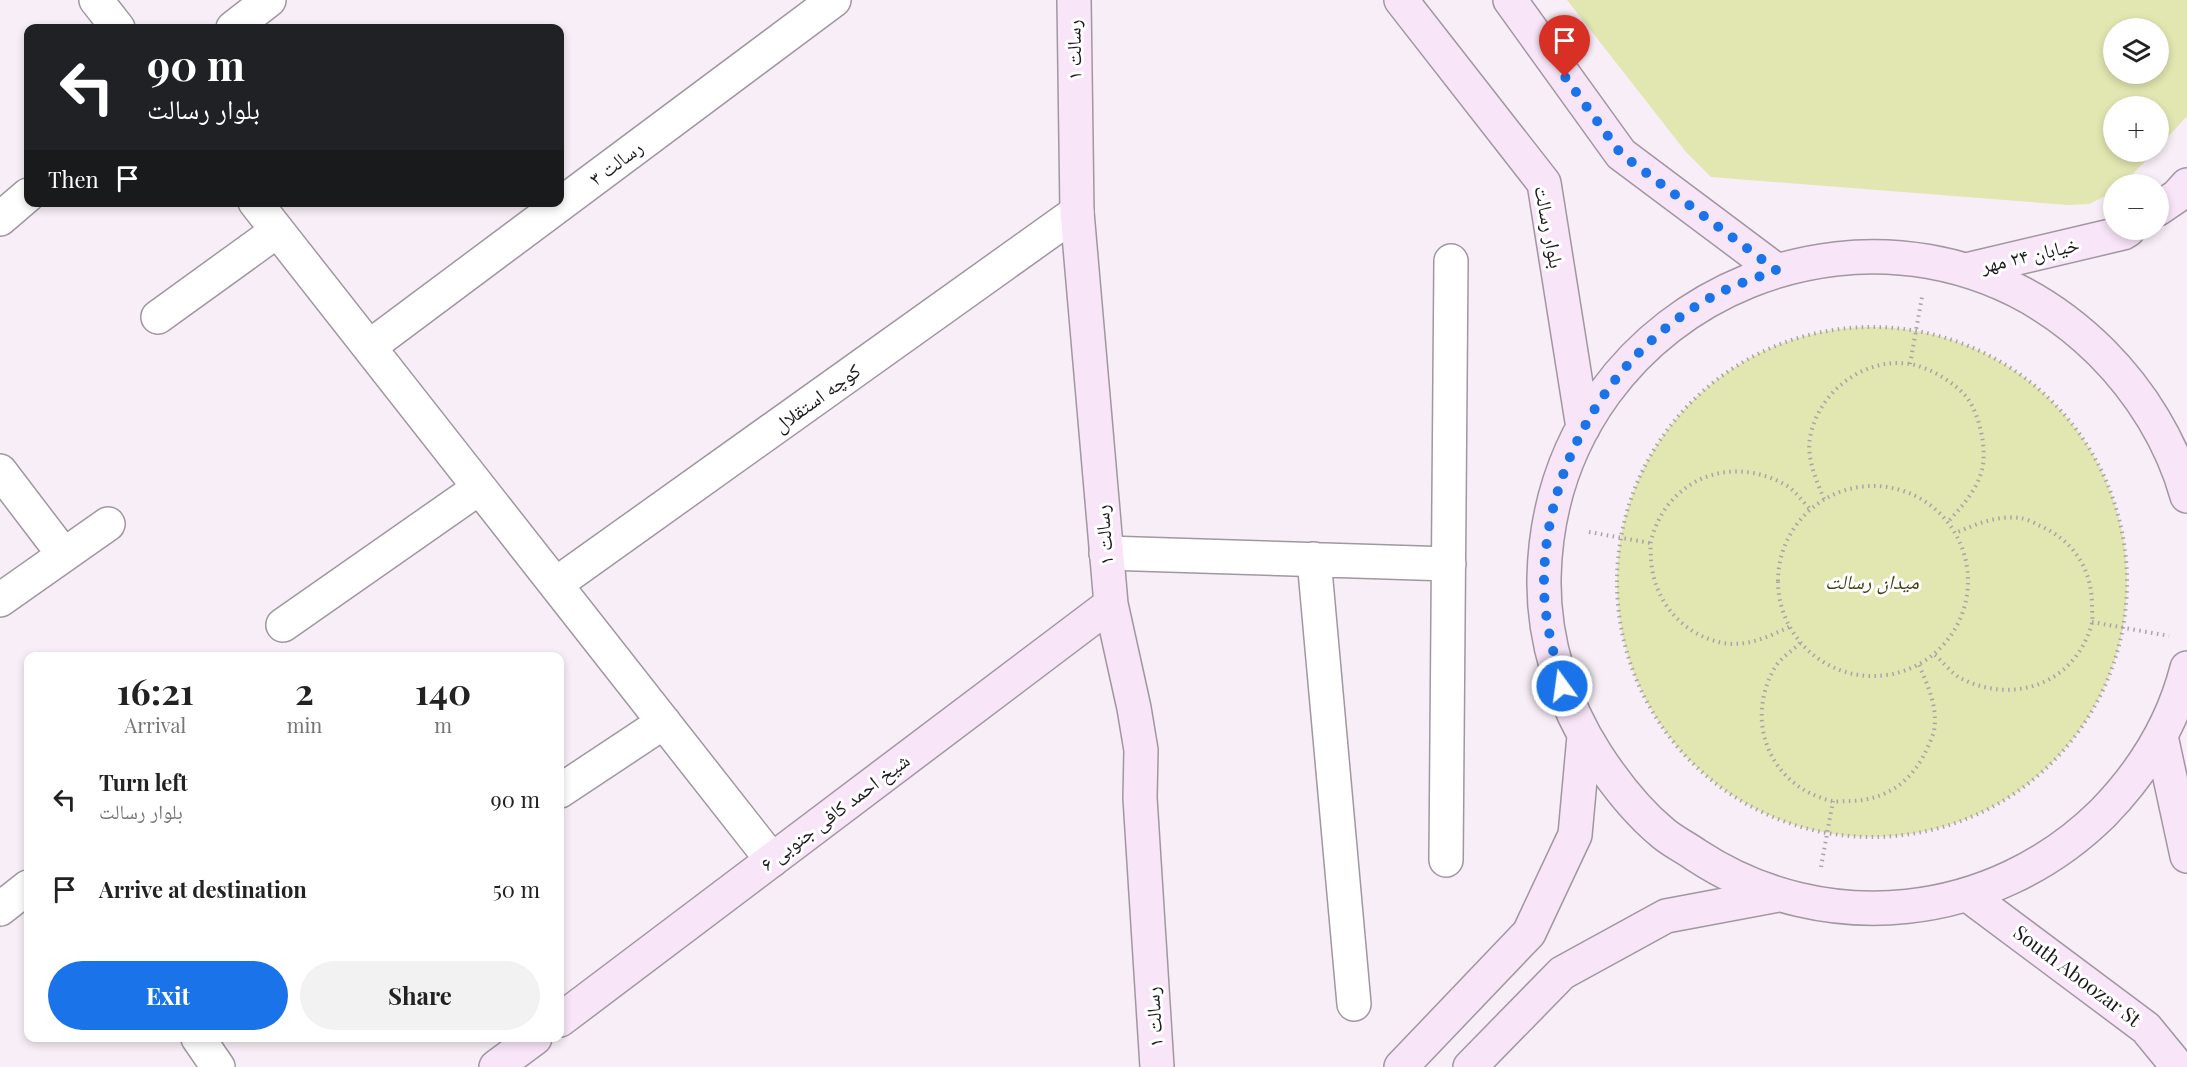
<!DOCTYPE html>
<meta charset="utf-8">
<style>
:root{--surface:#fff;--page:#f2f2f2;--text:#222;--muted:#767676;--accent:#1a73e8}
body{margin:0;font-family:"Playfair Display","Noto Naskh Arabic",serif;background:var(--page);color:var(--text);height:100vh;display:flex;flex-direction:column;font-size:22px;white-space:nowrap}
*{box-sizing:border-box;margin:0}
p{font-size:20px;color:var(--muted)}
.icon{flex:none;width:33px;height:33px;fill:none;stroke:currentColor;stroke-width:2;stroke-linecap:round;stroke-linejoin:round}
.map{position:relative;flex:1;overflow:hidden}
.details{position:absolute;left:24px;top:652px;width:540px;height:390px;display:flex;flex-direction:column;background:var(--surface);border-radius:12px;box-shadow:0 3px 9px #0003}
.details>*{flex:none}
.banner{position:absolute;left:24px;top:24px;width:540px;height:183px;border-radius:12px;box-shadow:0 3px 9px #0003;background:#202124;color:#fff;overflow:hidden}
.fabs{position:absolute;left:2103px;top:18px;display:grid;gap:12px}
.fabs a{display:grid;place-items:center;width:66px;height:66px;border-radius:50%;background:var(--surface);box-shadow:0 3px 9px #0003;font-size:30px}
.pin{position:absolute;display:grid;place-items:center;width:51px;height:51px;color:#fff;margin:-62px -26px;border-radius:50% 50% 50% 0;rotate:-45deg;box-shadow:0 0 6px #0007}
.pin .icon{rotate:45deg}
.me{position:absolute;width:66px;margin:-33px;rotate:346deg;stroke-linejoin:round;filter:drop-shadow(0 0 4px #0008)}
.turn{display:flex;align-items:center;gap:21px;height:126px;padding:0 24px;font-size:27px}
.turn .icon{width:78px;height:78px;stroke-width:2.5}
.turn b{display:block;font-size:42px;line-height:51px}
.then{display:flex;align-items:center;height:57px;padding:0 24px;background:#0003;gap:12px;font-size:22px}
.eta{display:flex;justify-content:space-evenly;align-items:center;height:102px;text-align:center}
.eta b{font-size:36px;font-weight:700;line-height:42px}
.button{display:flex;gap:12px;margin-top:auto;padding:12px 24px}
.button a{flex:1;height:69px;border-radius:36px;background:var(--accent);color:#fff;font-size:24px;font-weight:700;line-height:69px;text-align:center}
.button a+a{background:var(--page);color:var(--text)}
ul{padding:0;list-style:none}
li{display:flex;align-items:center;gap:18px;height:90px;padding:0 24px}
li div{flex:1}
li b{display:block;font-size:22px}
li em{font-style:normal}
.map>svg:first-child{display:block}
</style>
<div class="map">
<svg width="2187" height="1067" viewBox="0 0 2187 1067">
<rect width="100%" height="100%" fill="#f8eef7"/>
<path fill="#e2e6b1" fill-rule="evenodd" d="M1567 0H2187V116L2159 147 2158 106H2114V152H2154L2123 184H2114L2113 192 2089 204 2068 205 1711 177 1686 152ZM2158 28V74H2114V28Z
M1617 582a255 255 0 1 1 510 0a255 255 0 1 1-510 0Z"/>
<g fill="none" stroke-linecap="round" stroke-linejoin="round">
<defs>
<path id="street" d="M96 0 118 28
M233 28 269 0
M255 202 772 860
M0 219 28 195
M158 317 277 231
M369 347 834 0
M0 471 64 555
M1106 553 1449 564
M1314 559 1354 1004
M556 584 1077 212
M0 600 108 524
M283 625 479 488
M560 791 664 722
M1446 860 1451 261
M0 909 28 887
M198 1038 218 1067"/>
<path id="secondary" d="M1074 0 1077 212 1111 604 1134 708 1141 750 1140 798 1157 1067
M1401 0 1544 183 1583 428
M1510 0 1621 154 1776 270
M2158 209 2177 196 2187 185
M1966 270 2123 233 2128 230
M2187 496C2172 442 2141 392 2101 352 1897 150 1550 290 1544 578 1543 640 1563 704 1597 756 1616 785 1637 812 1664 834 1674 842 1686 848 1696 855 1825 940 1994 921 2103 813 2143 772 2173 723 2187 668
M2161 736 2187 856
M1968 895 2146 1028 2178 1067
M560 1020 1111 604
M496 1067 535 1038
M1401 1067 1529 933 1575 835 1584 736
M1470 1067 1562 973 1666 916 1778 895"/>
</defs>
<use href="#street" stroke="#a097a0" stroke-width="36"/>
<use href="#secondary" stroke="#a097a0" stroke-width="36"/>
<path stroke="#aaa2a9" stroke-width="4" stroke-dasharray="1.5 4.5" stroke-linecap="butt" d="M1617 582a255 255 0 1 1 510 0a255 255 0 1 1-510 0Z
M1910 364 1922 297
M1778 581a95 95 0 1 1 190 0a95 95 0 1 1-190 0Z
M1824 499C1816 479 1805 456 1811 433 1821 390 1865 357 1910 364 1929 367 1956 383 1968 399 1979 415 1986 445 1983 465 1979 488 1963 505 1948 522
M1589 532 1650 543
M2092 622 2169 636
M1789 627C1768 637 1747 647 1723 643 1682 635 1653 600 1651 559 1651 554 1650 547 1651 541 1666 480 1729 454 1784 484 1794 489 1802 501 1810 509
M1800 643C1792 651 1779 659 1774 669 1744 723 1771 787 1832 801 1837 802 1844 801 1850 801 1889 800 1915 779 1929 744 1931 740 1933 735 1934 731 1938 707 1928 686 1919 665
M1935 655C1943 662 1952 674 1962 679 2015 705 2076 683 2092 623 2093 618 2092 611 2092 605 2092 568 2072 539 2038 525 2033 522 2026 519 2021 518 1997 515 1977 524 1955 533
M1821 867 1833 801"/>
<use href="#street" stroke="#fff" stroke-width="33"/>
<use href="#secondary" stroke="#f8e5f8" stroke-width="33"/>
</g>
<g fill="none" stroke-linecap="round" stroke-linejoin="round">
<path stroke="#1a73e8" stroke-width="10" stroke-dasharray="0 18" d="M1562 686C1553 651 1543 615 1544 579 1546 462 1613 349 1717 294 1736 284 1757 278 1776 270L1621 154 1565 77"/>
</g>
<g text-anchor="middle" stroke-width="6" stroke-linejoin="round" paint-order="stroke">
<g font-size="20" fill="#1d191d" stroke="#fff">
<text transform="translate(1074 50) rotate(-91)" y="7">رسالت ۱</text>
<text transform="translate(616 163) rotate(-37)" y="7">رسالت ۳</text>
<text transform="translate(1549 227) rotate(79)" y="7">بلوار رسالت</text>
<text transform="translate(2030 255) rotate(-13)" y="7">خیابان ۲۴ مهر</text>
<text transform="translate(817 398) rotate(-36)" y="7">کوچه استقلال</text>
<text transform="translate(1104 535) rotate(-95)" y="7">رسالت ۱</text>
<text transform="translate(835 812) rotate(-37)" y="7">شیخ احمد کافی جنوبی ۶</text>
<text transform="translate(2077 976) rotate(37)" y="7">South Aboozar St</text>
<text transform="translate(1154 1017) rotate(-94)" y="7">رسالت ۱</text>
</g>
<g font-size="20" font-style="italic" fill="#42430f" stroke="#fff">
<text x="1872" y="589">میدان رسالت</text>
</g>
</g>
</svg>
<div class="fabs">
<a><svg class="icon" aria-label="layers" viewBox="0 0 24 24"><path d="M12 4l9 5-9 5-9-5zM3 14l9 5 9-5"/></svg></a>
<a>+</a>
<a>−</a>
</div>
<div class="pin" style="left:1565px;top:77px;background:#d93025"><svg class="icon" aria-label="arrive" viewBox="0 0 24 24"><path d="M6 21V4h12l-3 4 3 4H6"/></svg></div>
<svg class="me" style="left:1562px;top:686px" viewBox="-20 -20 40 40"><circle r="17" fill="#1a73e8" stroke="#fff" stroke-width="3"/><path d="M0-11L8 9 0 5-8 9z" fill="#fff"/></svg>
<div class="banner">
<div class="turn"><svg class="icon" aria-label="left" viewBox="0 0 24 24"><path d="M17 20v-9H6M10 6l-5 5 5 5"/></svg><div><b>90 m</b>بلوار رسالت</div></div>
<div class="then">Then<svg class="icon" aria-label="arrive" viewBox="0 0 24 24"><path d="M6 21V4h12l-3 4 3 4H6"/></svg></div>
</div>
<section class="details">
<div class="eta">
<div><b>16:21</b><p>Arrival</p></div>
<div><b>2</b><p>min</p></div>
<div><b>140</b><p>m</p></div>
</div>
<ul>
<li><svg class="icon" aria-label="left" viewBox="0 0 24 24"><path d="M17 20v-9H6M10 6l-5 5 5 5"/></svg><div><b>Turn left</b><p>بلوار رسالت</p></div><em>90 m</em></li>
<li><svg class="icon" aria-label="arrive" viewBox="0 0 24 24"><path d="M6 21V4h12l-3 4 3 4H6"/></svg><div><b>Arrive at destination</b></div><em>50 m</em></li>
</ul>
<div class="button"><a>Exit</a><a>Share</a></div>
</section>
</div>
